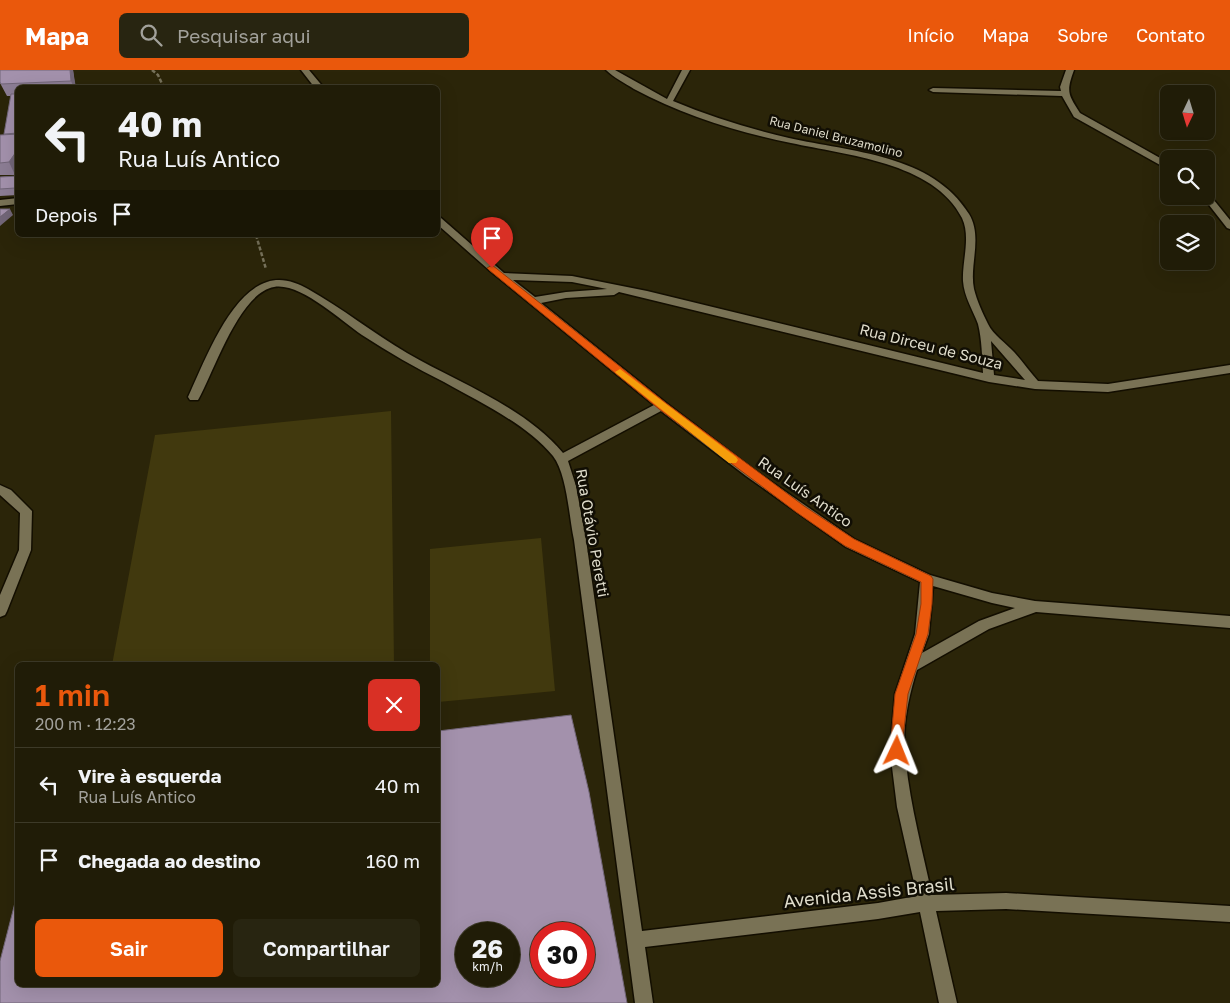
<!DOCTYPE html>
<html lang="pt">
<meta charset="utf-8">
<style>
:root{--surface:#201c07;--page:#282511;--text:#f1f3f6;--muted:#a2a19b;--line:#3d3a28;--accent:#ea580c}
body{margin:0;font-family:"Golos Text",sans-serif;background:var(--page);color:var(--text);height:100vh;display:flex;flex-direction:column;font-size:19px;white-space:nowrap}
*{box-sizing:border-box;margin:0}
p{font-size:16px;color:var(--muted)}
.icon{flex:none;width:28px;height:28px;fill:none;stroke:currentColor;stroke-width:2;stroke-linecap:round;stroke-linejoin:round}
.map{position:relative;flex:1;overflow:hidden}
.sheet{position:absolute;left:15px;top:592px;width:425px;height:325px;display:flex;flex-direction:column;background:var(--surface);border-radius:8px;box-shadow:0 5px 20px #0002,0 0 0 1px var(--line)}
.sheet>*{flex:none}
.top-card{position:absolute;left:15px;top:15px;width:425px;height:152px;border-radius:8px;box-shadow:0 5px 20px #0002,0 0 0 1px var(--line);background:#201c07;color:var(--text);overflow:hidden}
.needle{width:32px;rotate:184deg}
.buttons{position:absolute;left:1160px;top:15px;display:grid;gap:10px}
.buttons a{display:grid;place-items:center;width:55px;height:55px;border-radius:8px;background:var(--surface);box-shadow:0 5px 20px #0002,0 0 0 1px var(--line);font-size:25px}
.speed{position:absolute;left:455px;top:852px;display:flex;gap:10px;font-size:25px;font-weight:700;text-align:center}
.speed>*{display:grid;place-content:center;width:65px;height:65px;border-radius:50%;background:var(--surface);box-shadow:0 5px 20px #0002,0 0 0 1px var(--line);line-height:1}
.speed small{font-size:12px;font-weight:400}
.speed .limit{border:8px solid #d22;background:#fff;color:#111}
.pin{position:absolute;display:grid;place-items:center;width:42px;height:42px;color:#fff;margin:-51px -21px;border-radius:50% 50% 50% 0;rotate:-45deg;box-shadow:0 0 5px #0007}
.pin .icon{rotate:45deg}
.me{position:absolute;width:55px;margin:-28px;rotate:2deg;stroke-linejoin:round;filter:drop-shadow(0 0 4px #0008)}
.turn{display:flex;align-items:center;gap:18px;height:105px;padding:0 20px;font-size:22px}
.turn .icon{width:65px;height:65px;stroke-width:2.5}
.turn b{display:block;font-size:35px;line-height:42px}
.then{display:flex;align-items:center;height:48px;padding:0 20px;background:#0003;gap:10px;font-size:19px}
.round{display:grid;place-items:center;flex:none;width:52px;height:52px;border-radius:8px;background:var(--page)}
.overview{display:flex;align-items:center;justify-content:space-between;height:85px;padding:0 20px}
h1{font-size:30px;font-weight:600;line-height:38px;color:var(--accent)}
.primary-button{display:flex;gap:10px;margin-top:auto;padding:10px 20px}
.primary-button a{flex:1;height:58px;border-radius:8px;background:var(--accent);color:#fff;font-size:20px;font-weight:600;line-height:58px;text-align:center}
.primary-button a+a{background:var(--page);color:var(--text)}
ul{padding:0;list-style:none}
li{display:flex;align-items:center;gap:15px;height:75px;padding:0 20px;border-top:1px solid var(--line)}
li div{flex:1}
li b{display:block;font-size:19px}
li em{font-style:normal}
header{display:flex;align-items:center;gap:30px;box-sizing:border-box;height:70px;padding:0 25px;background:var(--accent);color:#fff}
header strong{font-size:24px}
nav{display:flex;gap:28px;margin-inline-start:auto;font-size:18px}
.search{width:350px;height:45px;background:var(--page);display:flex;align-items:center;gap:12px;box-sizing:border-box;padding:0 18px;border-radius:8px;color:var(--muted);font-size:19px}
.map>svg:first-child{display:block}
</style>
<header>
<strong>Mapa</strong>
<div class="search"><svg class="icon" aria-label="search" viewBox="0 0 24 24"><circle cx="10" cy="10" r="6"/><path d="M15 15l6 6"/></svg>Pesquisar aqui</div>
<nav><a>Início</a><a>Mapa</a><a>Sobre</a><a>Contato</a></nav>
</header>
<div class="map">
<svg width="1230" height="933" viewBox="0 0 1230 933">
<rect width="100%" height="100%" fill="#2b2509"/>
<path fill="#41390e" d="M391 341 394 595H112L155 365Z
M541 468 555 621 438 632V595H430V479Z"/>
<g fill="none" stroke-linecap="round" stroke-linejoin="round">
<defs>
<path id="minor" d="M301 0H309L324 18H315Z
M606 0H615L667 29 682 0H690L673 31C711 47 750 59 789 68 851 82 932 84 969 144 983 167 969 195 974 219 977 231 983 244 988 254 993 265 1006 273 1014 282 1022 291 1030 302 1038 311L1108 314 1230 295V303L1108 322 1035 319 989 312 619 222 614 225 566 228 541 233 666 333 754 400 854 469 930 505 992 523 1035 531 1230 546V558L1036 542 989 559 917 600C909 625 902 657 905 683 909 731 922 778 932 825L1006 823 1230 836V852L1006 839 936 841 957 933H939L920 842 878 849 645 877 653 933H635L574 470C569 447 567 404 553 386 525 353 481 333 444 312 416 298 388 282 362 265 341 251 300 212 274 217 239 223 214 302 198 330H190L188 327C204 293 229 224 267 212 281 207 296 212 308 219 342 238 373 263 407 283 457 312 525 337 563 383L654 335 489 200 438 155V147L441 148 504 203 572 206 647 221 983 303C982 287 982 270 978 254 973 240 964 227 963 211 962 191 971 167 962 148 934 92 845 85 791 73 737 62 682 45 634 19 625 13 614 8 606 0ZM513 210 572 212 607 219 566 222 535 227ZM991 271 1025 310 994 305ZM661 341 746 406 846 477 920 512 915 564 895 624 890 681 897 737 917 826 878 833 642 861 586 470 576 416 568 391ZM933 516 992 533 1015 538 979 551 922 583 929 564Z
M1066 0H1074C1066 22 1068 24 1080 43L1169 93V100L1074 47 1062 26 933 22 929 20 933 18 1061 21 1060 17Z
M1206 123 1209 124 1230 150V159L1227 158 1202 126H1206Z
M18 128V134L0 136V130Z
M0 415 11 420 32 441 31 480 7 541 5 545 0 547V525L19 480 20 443 0 425Z"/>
</defs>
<use href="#minor" stroke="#130e00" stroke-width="3"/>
<path stroke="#76715a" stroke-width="2.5" stroke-dasharray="4 2" stroke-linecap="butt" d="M152 0 158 5 164 18
M256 165 266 199"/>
<use href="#minor" fill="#797255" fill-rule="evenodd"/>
</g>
<path fill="#8c7d94" d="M0 0H73L75 16 86 15 87 18H18V101L15 105H0V65H4L11 26H7L0 13Z
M18 106V125L0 126V107Z"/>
<path fill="#726678" d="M70 0H73L76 18H74L71 11Z
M18 79V101L15 105 9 92Z
M18 108V123L15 118Z
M10 139 13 145 0 156V147Z"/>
<path fill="#a391ac" stroke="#726678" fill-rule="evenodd" d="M0 0H70L71 11 1 14 0 12Z
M86 15 85 18H66Z
M11 24H18V63L4 64Z
M18 64V79L9 92 0 93V65Z
M18 106 15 118 0 119V107Z
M0 139H10L0 147Z
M571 645 589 722 627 933H0V891L18 821V915H438V661ZM466 864H509V906H466ZM541 864H584V906H541Z"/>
<path fill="#ea580c" stroke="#983908" d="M492 195 666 333 804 436 854 469 931 506 933 509 932 534 928 564 908 624 901 686 897 687 892 686 890 681 895 624 916 564 921 534V512L845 476 796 442 659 339 489 200 487 198Z"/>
<path fill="#f59e0b" d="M620 299 736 387 738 390 736 393H729L617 304 615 302Z"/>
<g text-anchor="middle" stroke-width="5" stroke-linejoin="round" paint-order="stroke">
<g font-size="12" fill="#dfdccb" stroke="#110e04">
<text transform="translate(836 67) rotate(14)" y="4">Rua Daniel Bruzamolino</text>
</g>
<g font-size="15" fill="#dfdccb" stroke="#110e04">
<text transform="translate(931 277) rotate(14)" y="5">Rua Dirceu de Souza</text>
<text transform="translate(805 422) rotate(35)" y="5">Rua Luís Antico</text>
<text transform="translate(592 463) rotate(80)" y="5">Rua Otávio Peretti</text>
</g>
<g font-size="18" fill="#dfdccb" stroke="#110e04">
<text transform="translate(869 823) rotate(-6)" y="6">Avenida Assis Brasil</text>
</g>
</g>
</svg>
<div class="buttons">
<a><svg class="needle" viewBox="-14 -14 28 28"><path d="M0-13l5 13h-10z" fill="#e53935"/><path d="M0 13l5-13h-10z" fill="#a2a19b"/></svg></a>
<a><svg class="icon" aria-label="search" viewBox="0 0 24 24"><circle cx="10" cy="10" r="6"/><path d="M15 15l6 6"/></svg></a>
<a><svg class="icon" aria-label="layers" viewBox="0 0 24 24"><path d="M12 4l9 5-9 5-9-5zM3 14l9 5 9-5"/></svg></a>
</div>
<div class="speed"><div>26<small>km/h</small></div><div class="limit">30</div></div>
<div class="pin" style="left:492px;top:198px;background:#d93025"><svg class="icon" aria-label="arrive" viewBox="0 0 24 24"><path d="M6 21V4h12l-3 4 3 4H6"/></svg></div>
<svg class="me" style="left:897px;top:681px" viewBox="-20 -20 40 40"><path d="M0-17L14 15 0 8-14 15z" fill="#ea580c" stroke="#fff" stroke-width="4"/></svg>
<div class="top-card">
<div class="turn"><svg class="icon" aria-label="left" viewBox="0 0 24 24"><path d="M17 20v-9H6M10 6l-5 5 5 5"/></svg><div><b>40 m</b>Rua Luís Antico</div></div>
<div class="then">Depois<svg class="icon" aria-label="arrive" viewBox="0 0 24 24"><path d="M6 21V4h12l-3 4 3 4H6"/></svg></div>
</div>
<section class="sheet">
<div class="overview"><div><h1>1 min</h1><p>200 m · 12:23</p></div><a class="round" style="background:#d93025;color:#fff"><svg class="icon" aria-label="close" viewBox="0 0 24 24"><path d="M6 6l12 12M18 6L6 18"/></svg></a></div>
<ul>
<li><svg class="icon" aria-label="left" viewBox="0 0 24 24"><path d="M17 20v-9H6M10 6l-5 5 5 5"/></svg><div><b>Vire à esquerda</b><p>Rua Luís Antico</p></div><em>40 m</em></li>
<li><svg class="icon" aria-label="arrive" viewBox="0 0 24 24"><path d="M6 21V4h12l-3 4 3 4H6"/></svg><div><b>Chegada ao destino</b></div><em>160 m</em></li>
</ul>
<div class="primary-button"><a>Sair</a><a>Compartilhar</a></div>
</section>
</div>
